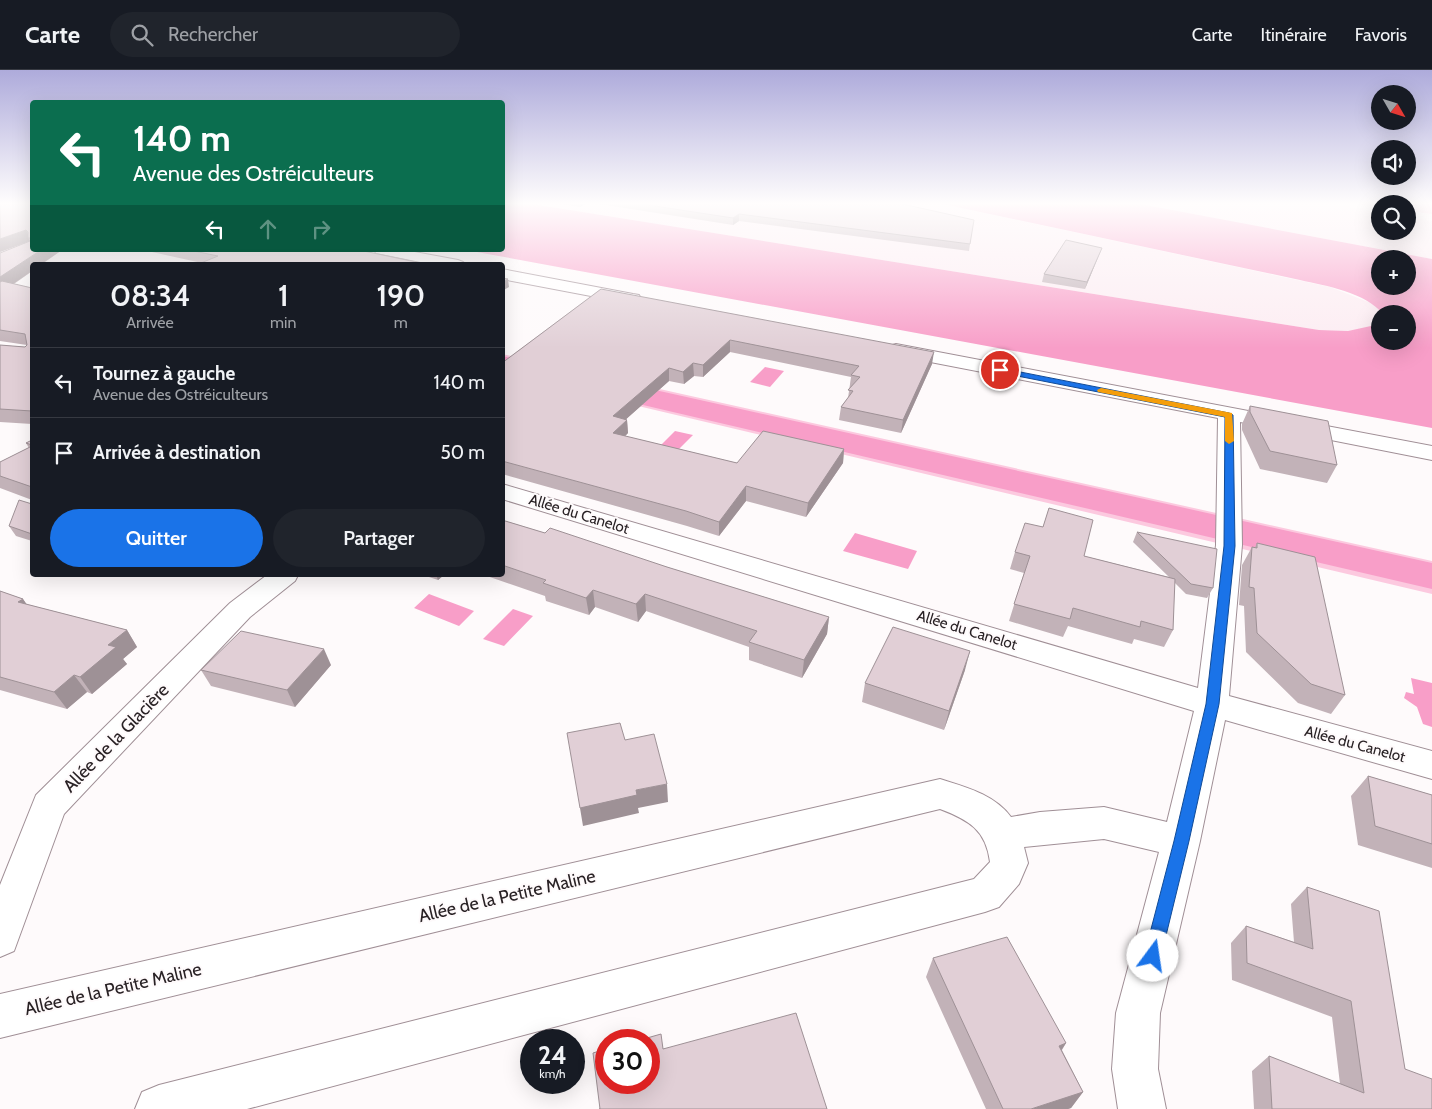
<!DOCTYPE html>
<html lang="fr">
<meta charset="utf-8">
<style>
:root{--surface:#171b24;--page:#20242c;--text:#f1f3f6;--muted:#9ea1a6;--line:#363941;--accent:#1a73e8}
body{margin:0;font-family:Cabin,sans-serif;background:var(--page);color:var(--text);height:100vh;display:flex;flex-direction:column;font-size:19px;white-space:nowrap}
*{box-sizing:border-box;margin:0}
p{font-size:16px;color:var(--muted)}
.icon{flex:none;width:28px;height:28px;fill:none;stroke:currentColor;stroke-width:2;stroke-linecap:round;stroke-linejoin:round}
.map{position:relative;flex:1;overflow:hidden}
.details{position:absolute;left:30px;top:192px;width:475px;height:315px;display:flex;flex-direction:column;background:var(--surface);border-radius:5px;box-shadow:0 5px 20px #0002}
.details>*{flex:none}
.top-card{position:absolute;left:30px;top:30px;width:475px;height:152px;border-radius:5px;box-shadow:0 5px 20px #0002;background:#0b6e4f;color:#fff;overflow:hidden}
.needle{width:32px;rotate:129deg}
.fabs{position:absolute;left:1371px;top:15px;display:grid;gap:10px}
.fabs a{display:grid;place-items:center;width:45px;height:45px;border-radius:50%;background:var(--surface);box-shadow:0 5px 20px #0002;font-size:25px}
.speed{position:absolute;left:520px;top:959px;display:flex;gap:10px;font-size:25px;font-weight:700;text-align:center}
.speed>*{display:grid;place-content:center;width:65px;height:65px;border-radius:50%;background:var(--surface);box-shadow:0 5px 20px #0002;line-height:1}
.speed small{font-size:12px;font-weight:400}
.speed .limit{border:8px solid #d22;background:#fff;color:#111}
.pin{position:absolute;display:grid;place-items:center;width:42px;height:42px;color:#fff;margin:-21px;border:2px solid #fff;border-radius:50%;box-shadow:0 1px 5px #0007}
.me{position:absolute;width:55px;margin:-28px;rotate:14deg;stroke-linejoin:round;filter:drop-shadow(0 0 4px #0008)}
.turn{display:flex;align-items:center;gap:18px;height:105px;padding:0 20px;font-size:22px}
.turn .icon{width:65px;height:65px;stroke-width:2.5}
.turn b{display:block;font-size:35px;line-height:42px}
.lanes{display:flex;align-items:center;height:48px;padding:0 20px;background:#0003;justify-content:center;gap:25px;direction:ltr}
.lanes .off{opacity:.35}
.eta{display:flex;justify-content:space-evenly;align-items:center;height:85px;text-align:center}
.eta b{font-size:30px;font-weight:600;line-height:35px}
.action{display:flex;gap:10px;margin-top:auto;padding:10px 20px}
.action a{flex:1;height:58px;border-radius:30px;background:var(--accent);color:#fff;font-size:20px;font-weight:600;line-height:58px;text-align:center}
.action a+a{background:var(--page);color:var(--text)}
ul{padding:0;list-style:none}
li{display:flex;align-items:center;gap:15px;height:70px;padding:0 20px;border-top:1px solid var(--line)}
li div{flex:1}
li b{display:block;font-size:19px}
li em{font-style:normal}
header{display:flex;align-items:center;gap:30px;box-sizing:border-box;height:70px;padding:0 25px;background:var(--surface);border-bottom:1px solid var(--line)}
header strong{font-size:24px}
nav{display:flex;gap:28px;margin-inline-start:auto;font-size:18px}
.search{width:350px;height:45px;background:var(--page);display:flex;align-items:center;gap:12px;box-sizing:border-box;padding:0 18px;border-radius:28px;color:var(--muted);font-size:19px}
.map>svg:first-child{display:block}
</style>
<header>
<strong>Carte</strong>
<div class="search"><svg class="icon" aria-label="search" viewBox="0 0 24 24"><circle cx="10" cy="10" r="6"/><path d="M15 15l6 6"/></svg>Rechercher</div>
<nav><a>Carte</a><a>Itinéraire</a><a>Favoris</a></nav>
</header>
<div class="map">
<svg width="1432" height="1039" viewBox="0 0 1432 1039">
<rect width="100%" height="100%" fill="#fefafb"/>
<path fill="#fcecf2" d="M526 133H938L1330 217 1376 235 1383 244H1380V254L1378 256 1348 261 1319 260Z
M1135 133H1327L1380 142V161H1408V147L1432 151V189Z"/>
<path fill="#fcc9df" d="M1353 133H1432V144L1408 141V134H1380V137Z
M502 284 1432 491V524L503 304Z"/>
<path fill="#f89ec8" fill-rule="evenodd" d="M503 133H526L1319 260 1348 261 1380 254V271H1408V244H1383C1365 222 1326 216 1300 210L938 133H1135L1432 189V358L466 180H502ZM1380 189H1408V216H1380Z
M765 297 784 301 770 317 750 312Z
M675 361 693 365 674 384 656 380Z
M855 463 917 481 908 499 843 481Z
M429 524 474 541 459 556 414 538Z
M513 539 533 546 504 576 483 569Z
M1411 608 1432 613V657L1423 654 1417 637 1404 628 1406 622 1414 624Z"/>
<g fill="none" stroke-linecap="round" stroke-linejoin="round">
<path fill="#f89ec8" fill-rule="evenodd" d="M502 286 1432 493V519L502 302Z"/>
<defs>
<path id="minor" d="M374 180H404L458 190 463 192 466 195H435L381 184 376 183Z
M502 199 633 224 639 225 641 229 639 233 633 234 502 209Z
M896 274 1432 376V390L1240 352 1242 475 1229 626 1432 681V709L1225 650 1200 771 1160 943 1158 999 1166 1039H1118L1112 999 1116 943 1159 782 1104 769 1024 777 1028 793 1019 814 999 837 985 842 247 1039H135L142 1022 159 1015 974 809 990 792C986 760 969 750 940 739L0 968V924L940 709C965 717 994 724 1011 747L1040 742 1104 737 1167 752 1194 641 502 429V414L1198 618 1216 475 1218 348 889 284 887 280 889 276Z
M267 505H298L295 511 250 547 64 744 14 881 0 887V815L36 725 230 533Z"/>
</defs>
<use href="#minor" stroke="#a08f96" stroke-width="2"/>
<use href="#minor" fill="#fff" fill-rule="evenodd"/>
</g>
<path fill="#c2b2b8" d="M32 133V180H62L14 214 32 218V354L0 352V275L25 277 27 275 0 271V272V183L30 171 0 182Z
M556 133H587L580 137Z
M593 133H898L970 174 969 181 739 151 733 155Z
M1102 178 1099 185 1085 219 1042 212 1044 204Z
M143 180H367V182L202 193Z
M601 219 932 294 901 363 839 350 841 337 848 328 851 307 730 282 703 307 694 306 684 314 669 311 626 349 627 350 628 363 625 366 737 393 844 379 843 393 806 447 746 431 719 466 687 456 502 404V293Z
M1250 336 1337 395 1327 413 1260 399 1242 360V354Z
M32 370V430L0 418V392L29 378 26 373Z
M32 434V471L16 466 9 456Z
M1049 438 1084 486 1169 507 1133 472 1137 462 1213 518 1207 528 1186 524 1174 512 1173 560 1164 577 1134 569 1132 574 1068 556 1063 567 1009 551 1024 503 1010 499 1015 482 1043 457Z
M502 450 545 463 667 497 829 547 827 564 802 608 749 590V577L646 541 638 552 595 537 589 545 546 531 545 526 484 505H502Z
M1257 473 1345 625 1331 644 1298 633 1246 582 1244 536 1239 535 1242 495 1252 477H1255Z
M423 505H444L438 510Z
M0 521 23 529 26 534 127 560 137 577 123 589 127 594 92 624 87 622 67 639 0 620Z
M331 595 295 637 211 616 201 600Z
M965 600 944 660 862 632 865 613Z
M1368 706 1432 725V798L1358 775 1351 726Z
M1307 817 1405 999 1432 1039H1254L1252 1001 1269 986 1340 1014 1332 947 1232 910 1231 873 1246 856 1294 872 1291 834Z
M933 888 1066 973 1062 980 1083 1022 1071 1038 1068 1039H986L926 907Z"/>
<path fill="#9e9196" d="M580 133H587L580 137Z
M739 144V151L733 155V148Z
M26 160 30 168H28L30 171 0 182V169Z
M1102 178 1099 185 1085 219 1087 212Z
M41 180H62L40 195H32V201L0 223V207Z
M508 209 509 217 502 221V212Z
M730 270V282L703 307V295Z
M934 282 932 294 901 363 903 350Z
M693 293 694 306 684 314 683 302Z
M669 298V311L614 360 613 346Z
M627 350 628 363 615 376 613 363Z
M844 379 843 393 806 447 808 433Z
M746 416V431L719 466V452Z
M436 505H444L438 510Z
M593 520 595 537 589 545 586 528Z
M645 524 646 541 638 552 636 534Z
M23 529 35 546 18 532Z
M829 547 827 564 802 608 804 590Z
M127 560 137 577 123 589 127 594 92 624 80 607 108 575Z
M324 579 331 595 295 637 287 620Z
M970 581 965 600 944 660 949 641Z
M74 605 87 622 67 639 54 622Z
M667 714 668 732 638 738 639 743 583 756 580 738 636 720Z
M1066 973 1055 990 1059 976Z
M1083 1022 1071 1038 1068 1039H1031Z"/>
<path fill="#e1cfd6" stroke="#9e9196" d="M0 133H32V180H41L0 207V183L30 171 31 168H28V162L26 160 0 169Z
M635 133H898L974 150 970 174 739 144 733 148Z
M1066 170 1102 178 1087 212 1044 204Z
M189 180H359L430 195H196L218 186Z
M502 208 508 209 502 212Z
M2 211 32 218V341L0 339V275L25 277 27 275 25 264 0 260V212Z
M601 219 934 282 903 350 841 337 853 321 848 320 860 307 851 305 859 296 730 270 703 295 693 293 683 302 669 298 613 346 627 350 613 363 737 393 763 361 844 379 808 433 746 416 719 452 686 441 502 391V293Z
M1250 336 1328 351 1337 395 1270 381 1250 342Z
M32 370V375L26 373Z
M32 376V417L0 406V392Z
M19 430 32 434V464L9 456Z
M1049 438 1093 450 1084 486 1175 509 1173 560 1141 551 1140 557 1073 538 1070 549 1014 534 1030 486 1015 482 1025 453 1043 457Z
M502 450 545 463 550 458 667 497 829 547 804 590 749 572 757 561 645 524 636 534 593 520 586 528 543 513 546 510 502 495Z
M1137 462 1217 479 1213 518 1191 514Z
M1257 473 1315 487 1345 625 1311 614 1257 563 1254 518 1249 517 1252 477 1257 478Z
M0 521 23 529 18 532 127 560 108 575 116 577 80 607 74 605 54 622 0 607Z
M893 557 970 581 949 641 865 613Z
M241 561 324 579 287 620 201 600Z
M620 653 625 670 654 664 667 714 636 720 637 725 580 738 567 663Z
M1368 706 1432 725V774L1375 756Z
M1307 817 1379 841 1405 999 1432 1009V1039H1272L1269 986 1364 1023 1351 931 1247 893 1246 856 1313 879Z
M1007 867 1066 973 1059 976 1083 1022 1031 1039H1003L933 888Z
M796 943 827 1039H599H600L593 983 606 979V1012H649V970H640L661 964 663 979Z"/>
<linearGradient id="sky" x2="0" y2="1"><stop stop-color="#aeabdb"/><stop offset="0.48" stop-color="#fffdfd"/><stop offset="1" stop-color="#fffdfd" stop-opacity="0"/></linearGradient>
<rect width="1432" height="278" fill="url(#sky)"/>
<path fill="#1a73e8" stroke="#114b97" d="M1000 298 1229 343 1233 345 1235 476 1219 634 1189 771 1161 886 1159 892 1153 894 1147 892 1144 886 1174 771 1206 634 1224 476 1225 347 997 302V299Z"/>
<path fill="#f59e0b" d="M1101 318 1232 343 1234 371 1229 374 1225 371V347L1098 322 1097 320Z"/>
<g text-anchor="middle" stroke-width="4" stroke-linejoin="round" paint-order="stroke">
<g font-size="15" fill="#292225" stroke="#fefafb">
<text transform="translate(579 444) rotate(17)" y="5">Allée du Canelot</text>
<text transform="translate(967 560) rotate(17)" y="5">Allée du Canelot</text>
<text transform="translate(1355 674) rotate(15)" y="5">Allée du Canelot</text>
</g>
<g font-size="18" fill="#292225" stroke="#fefafb">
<text transform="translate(116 668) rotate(-46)" y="6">Allée de la Glacière</text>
<text transform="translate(507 826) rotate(-13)" y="6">Allée de la Petite Maline</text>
<text transform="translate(113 919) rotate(-13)" y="6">Allée de la Petite Maline</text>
</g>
</g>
</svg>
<div class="fabs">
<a><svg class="needle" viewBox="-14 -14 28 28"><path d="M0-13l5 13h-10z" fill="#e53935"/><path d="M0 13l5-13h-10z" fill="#9ea1a6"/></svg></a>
<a><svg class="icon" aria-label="sound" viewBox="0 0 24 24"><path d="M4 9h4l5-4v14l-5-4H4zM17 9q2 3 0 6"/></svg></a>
<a><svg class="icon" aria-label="search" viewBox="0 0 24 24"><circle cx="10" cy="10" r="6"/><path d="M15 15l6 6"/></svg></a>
<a>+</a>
<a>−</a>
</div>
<div class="speed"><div>24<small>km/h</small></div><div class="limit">30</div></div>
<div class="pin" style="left:1000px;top:300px;background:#d93025"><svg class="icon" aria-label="arrive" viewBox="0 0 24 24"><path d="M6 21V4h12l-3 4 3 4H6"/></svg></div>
<svg class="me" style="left:1153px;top:886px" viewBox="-20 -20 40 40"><circle r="19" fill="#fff"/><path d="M0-13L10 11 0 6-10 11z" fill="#1a73e8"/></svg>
<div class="top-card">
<div class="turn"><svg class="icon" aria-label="left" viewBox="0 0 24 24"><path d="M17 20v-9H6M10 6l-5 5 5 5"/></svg><div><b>140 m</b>Avenue des Ostréiculteurs</div></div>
<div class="lanes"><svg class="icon" aria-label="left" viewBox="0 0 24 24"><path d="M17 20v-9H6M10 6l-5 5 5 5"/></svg><svg class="icon off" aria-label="ahead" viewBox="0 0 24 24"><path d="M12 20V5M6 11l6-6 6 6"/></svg><svg class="icon off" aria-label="right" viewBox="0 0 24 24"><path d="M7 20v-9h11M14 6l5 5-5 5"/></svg></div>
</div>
<section class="details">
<div class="eta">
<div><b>08:34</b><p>Arrivée</p></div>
<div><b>1</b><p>min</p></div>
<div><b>190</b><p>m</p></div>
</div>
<ul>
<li><svg class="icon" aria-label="left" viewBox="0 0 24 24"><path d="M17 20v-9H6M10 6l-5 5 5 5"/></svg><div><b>Tournez à gauche</b><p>Avenue des Ostréiculteurs</p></div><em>140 m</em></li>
<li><svg class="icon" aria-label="arrive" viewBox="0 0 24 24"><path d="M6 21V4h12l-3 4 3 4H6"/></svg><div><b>Arrivée à destination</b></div><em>50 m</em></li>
</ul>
<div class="action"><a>Quitter</a><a>Partager</a></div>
</section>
</div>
